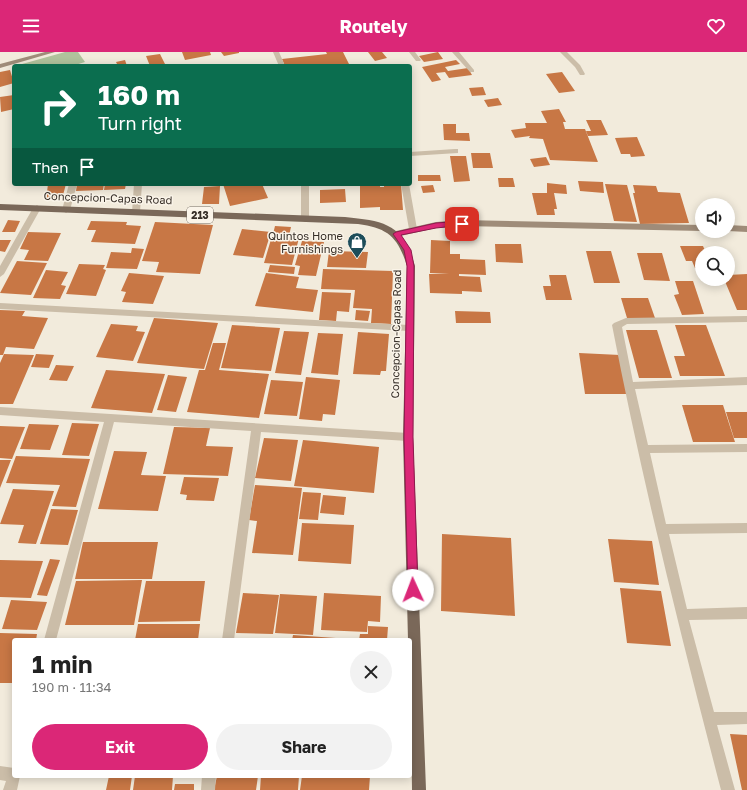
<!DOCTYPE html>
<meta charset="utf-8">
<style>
:root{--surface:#fff;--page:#f2f2f2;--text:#222;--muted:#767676;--accent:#db2777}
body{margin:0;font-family:"Golos Text",sans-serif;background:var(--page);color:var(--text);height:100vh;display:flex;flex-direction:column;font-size:15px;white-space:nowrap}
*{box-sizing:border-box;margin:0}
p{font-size:13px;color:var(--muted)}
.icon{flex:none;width:22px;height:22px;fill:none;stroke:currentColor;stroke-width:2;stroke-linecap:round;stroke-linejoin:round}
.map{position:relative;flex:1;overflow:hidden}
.details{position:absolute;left:12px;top:586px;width:400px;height:140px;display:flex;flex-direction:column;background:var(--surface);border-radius:4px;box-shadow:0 2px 10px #0003}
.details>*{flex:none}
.hud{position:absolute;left:12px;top:12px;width:400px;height:122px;border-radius:4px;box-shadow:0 2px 10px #0003;background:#0b6e4f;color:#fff;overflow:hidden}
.fabs{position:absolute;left:695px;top:146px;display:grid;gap:8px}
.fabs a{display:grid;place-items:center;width:40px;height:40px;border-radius:50%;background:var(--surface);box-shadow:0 2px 10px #0003;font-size:20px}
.pin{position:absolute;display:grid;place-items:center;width:34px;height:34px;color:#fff;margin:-17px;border-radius:8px;box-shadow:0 2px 6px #0006}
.me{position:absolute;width:44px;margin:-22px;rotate:358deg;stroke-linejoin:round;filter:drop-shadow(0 0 3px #0008)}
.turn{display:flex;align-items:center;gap:14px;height:84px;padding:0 20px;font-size:18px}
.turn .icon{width:52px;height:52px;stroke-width:2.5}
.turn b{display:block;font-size:28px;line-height:34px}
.then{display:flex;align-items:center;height:38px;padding:0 20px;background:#0003;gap:8px;font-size:15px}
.round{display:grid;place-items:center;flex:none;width:42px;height:42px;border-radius:21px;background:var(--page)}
.headline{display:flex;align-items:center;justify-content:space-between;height:68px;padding:0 20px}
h1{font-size:24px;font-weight:700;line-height:30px}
.cta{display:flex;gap:8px;margin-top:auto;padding:8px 20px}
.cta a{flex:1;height:46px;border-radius:24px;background:var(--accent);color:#fff;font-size:16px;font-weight:700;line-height:46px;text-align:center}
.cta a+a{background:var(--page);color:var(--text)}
header{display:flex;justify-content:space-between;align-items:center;height:52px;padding:0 20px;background:var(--accent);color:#fff;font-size:18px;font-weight:700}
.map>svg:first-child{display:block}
</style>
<header><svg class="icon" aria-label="menu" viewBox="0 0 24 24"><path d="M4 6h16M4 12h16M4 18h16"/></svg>Routely<svg class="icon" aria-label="heart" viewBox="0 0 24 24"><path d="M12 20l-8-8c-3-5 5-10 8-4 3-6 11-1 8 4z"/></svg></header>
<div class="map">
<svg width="747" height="738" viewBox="0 0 747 738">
<rect width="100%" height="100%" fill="#f2ebdc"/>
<path fill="#b0c29c" d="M65 0H78L85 10 72 14H15Z"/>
<path fill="#c87745" d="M182 0H210L211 3 185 8Z
M221 0H239V1L224 4Z
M326 0H343L350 14H285L282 7 327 2Z
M368 0H382L387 6 375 9Z
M438 0 443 7 424 10 419 4Z
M160 2 166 14H150L146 4Z
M125 8 127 14H118L116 10Z
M456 8 460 12 445 15 448 19 468 16 472 23 449 26 445 20 436 21 441 28 432 30 422 15Z
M10 18 14 31 0 35V20Z
M562 20 575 39 559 41 546 22Z
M483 35 486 43 472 44 469 36Z
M14 43V57L1 60 0 45Z
M498 46 502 53 488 55 484 48Z
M559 57 566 70H563L565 77H585L598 110 550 108 543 87 529 86 530 84 515 86 511 78 526 76 525 71H547L541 59Z
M586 68H601L608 83 588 84 586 79H591Z
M443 72H456V81H469L470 89 444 88Z
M637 85 645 104 631 105 630 102H621L615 86Z
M471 101H490L493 116H473Z
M450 104H466L470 129 454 130Z
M546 105 550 113 534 115 530 107Z
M418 123H440L441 129H418Z
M498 126H513L515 135H499Z
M578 129 603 130 604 141 580 139Z
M547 131 566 133 567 142 554 141 557 157H554L555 163H537L532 141H547Z
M48 132H66L63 143 46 148Z
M77 132H104L103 138 76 139Z
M105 132H126L125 137 104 138Z
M223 132H262L268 146 230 154Z
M360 132H380V135H384V132H401L403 158H380V155L360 156Z
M605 132 627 133 637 170 614 169Z
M433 133 435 140 423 141 421 134Z
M633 133 656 134 658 140 680 141 689 171 640 172 633 141H635Z
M220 134 219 152H202L204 135Z
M345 137 346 150 320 151V138Z
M8 168 20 169 15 180H2Z
M91 169 127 170 126 173 141 174 135 192 91 190 96 178H87Z
M155 170 213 173 200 222 156 220 159 210 142 209Z
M275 174 291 175 289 184 273 182Z
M242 177 271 180 263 206 233 203Z
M28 180 61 181 48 209 24 208 29 198 20 197Z
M272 184 299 186 292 213 264 211Z
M0 188H11L5 200 0 199Z
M431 188 450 189V202H460V207L485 208 486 223 459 222V224L480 225 482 240 462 239V242L430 241 429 222H449L430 221Z
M302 189 324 190 316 224 298 223 300 214 295 213Z
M495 192H521L523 211 496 210Z
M680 194H703L706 201H702V216H695L692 209H686Z
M132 196 144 197 137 217 106 216 111 200 131 201Z
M329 199 368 200 366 216 327 215Z
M586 199H611L620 231H594Z
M637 201H662L670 229 644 228Z
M17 209 47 211 31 243 0 241Z
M79 212 105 213 103 217 106 218 96 244 66 242Z
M270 213 295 215 294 222 268 220Z
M323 217 393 219 391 272 371 271 372 257 353 256 355 238 321 237Z
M46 218 68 220 61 233 66 234 60 247 33 246Z
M129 221 164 224 153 252 122 250 126 240 121 239Z
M266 221 299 225 296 236 318 238 313 260 255 254Z
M747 222V258H737L724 227H728V223Z
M549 223H566L572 248H546L543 234H551Z
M675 229H693L704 262 682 263 674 243 679 242Z
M322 240 351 241 349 260 337 259 336 269 319 268Z
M621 246H648L655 266H627Z
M0 258 25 259 22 264 48 266 34 297 6 295 3 303H0Z
M356 258 370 259 368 269 355 268Z
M455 259 490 260 491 271H456Z
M154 266 218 271 204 317 137 311Z
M111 272 138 274 136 279 145 280 133 309 96 305Z
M232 273 280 276 271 319 221 316Z
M675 273H706L725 324H680L674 304H685Z
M626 278H657L672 326H639Z
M284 279 309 280 301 323 275 321Z
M358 280 389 282 386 319H381L380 323 353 322Z
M318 281 343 282 338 323 311 321Z
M213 291H226L219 318 269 322 259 366 187 360 199 318H205Z
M579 301 620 303 629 342H585Z
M4 302 34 303 13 352H0V311Z
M36 302 54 303 49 316 31 315Z
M56 313 74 314 67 329 49 328Z
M106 318 165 322 152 361 91 356Z
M168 323 187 325 176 360 157 358Z
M306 325 340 328 335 363 323 362 322 369 299 367Z
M271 328 303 330 297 364 264 362Z
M682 353H723L735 390H693Z
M726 360H747V386H734Z
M72 371 99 372 89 404 62 403Z
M29 372 59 373 50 398 20 397Z
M0 374 25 375 12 407 0 406Z
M174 375 210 376 206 394 233 395 228 424 163 422Z
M264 386 298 388 291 429 255 426Z
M303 388 379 395 374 441 294 434Z
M114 399 147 400 141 423 166 424 158 459 98 457Z
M16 404 90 407 76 455 52 454 60 433 6 431Z
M0 408H11L0 436Z
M184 425 219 426 214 449 186 448 187 443 180 442Z
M255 433 302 436 293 503 252 501 257 469 249 468Z
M13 437 54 439 36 492 18 491 24 473 0 472Z
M303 440 321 441 318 468 299 467Z
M323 443 346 445 344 463 320 461Z
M51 457 78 458 68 493 40 492Z
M302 471 354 473 351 512 298 509Z
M442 482 511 486 515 564 441 559Z
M608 487 652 489 659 533 614 530Z
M83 490H158L152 527H75Z
M50 507 60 508 47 544 37 543Z
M0 508 43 509 31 546 0 545Z
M142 528 134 573H65L76 529Z
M146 529H205L200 569 138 570Z
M620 536 661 539 671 594 627 591Z
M243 541 279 543 273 582 236 581Z
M324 541 381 544 380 570 368 569 367 580 321 578Z
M280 542 317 544 313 583 275 581Z
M11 548 47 550 37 578 2 577Z
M138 572H200L198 588H135Z
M368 574 388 575 387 588H359L360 582H368Z
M0 581 37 582 36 588H14V631H0Z
M293 583 350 587V588H292Z
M730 682 747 683V738H742Z
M109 724H132L130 738H106Z
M135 724H173L172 738H133Z
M217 724H258L256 738H214Z
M261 724H299L298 738H260Z
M302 724H370L369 738H300Z
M175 732H194V738H174Z"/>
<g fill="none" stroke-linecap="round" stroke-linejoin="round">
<path fill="#cbbda8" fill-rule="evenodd" d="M273 0H279L285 14H279Z
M409 0H415L421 8 420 9H416Z
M452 0H459L474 18V20H470Z
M560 0H567L580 13 585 22 584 23H580L575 15Z
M455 97H458V101L410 104V100Z
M69 132H77L70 158 66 161 62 158Z
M134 132H142L140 160 136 163 132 160Z
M301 132H309V167L305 170 301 167Z
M401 132H409L417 177 416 179 413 180 409 177Z
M37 153 41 156 4 222 0 225V214L33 156Z
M0 251 409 273 414 276 409 279 0 257Z
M747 264V270L627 272 622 275 633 330 747 325V333L635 337 648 393 747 392V400L650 401 666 472 747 471V481L669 482 687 557 747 555V567L689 568 714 660H747V672L717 673 735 738H721C681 584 642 429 612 273L614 271 626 266Z
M0 355 408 381 412 382 413 385 412 388 408 389 261 380 234 588H222L251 379 114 370 56 588H44L104 370 0 363Z
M0 714 14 716V724H20L17 738H3L6 729 0 728Z
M202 724H216L215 738H201Z"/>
<path fill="#9f8c79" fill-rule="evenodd" d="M45 0H55L0 16V12Z
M462 168 702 173V179L462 174 436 176 396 185 392 182 396 179 436 170Z
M728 173 747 174V180L728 179Z"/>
<path fill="#7a6859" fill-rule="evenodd" d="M0 152 345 165C385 169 403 172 415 214L413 385 426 738H412L410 588H408L403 385 407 214C398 185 388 176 358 172L0 158Z"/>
</g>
<path fill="#db2777" stroke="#8e194d" d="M462 169 466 172 465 173 436 176 401 183 411 198 414 214 413 385 418 538 417 542 413 543 409 542 408 538 404 385 407 214 404 198 393 182 396 180 436 171Z"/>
<defs>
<symbol id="shop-pin" viewBox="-11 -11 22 30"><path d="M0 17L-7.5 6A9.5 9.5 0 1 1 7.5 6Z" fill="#1d4d5a" stroke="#faf4e9"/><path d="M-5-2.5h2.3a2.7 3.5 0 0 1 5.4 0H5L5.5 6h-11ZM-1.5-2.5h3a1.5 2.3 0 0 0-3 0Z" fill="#fff"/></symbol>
</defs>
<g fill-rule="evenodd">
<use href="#shop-pin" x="346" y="179" width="22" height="30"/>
</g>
<g text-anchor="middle" stroke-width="3" stroke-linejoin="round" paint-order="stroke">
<rect fill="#faf4e9" stroke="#726a62" stroke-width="1" x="187" y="155" width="26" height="16" rx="3"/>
<g font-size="10" font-weight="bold" fill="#372f28">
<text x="200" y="167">213</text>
</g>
<g font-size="11" fill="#372f28" stroke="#faf4e9">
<text transform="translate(108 146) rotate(2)" y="4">Concepcion-Capas Road</text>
<text transform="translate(396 282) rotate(-89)" y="4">Concepcion-Capas Road</text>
</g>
<g font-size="11" fill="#372f28" stroke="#faf4e9" text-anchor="end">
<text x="343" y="188">Quintos Home<tspan x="343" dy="13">Furnishings</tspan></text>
</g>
</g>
</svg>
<div class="fabs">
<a><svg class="icon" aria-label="sound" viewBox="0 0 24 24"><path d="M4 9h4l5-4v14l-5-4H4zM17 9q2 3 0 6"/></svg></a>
<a><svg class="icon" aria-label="search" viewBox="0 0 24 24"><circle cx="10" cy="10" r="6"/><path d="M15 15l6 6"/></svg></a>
</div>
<div class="pin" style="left:462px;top:172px;background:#d93025"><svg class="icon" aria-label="arrive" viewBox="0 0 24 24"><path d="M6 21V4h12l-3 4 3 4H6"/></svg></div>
<svg class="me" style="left:413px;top:538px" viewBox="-20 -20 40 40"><circle r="19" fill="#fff"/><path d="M0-13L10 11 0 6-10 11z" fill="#db2777"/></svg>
<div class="hud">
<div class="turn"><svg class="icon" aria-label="right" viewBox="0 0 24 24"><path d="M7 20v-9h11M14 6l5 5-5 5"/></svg><div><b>160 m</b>Turn right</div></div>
<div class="then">Then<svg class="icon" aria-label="arrive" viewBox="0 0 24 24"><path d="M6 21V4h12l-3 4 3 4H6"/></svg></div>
</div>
<section class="details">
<div class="headline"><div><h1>1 min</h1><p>190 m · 11:34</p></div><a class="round"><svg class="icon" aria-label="close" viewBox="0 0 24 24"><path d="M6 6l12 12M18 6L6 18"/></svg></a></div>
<div class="cta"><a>Exit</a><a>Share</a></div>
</section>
</div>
